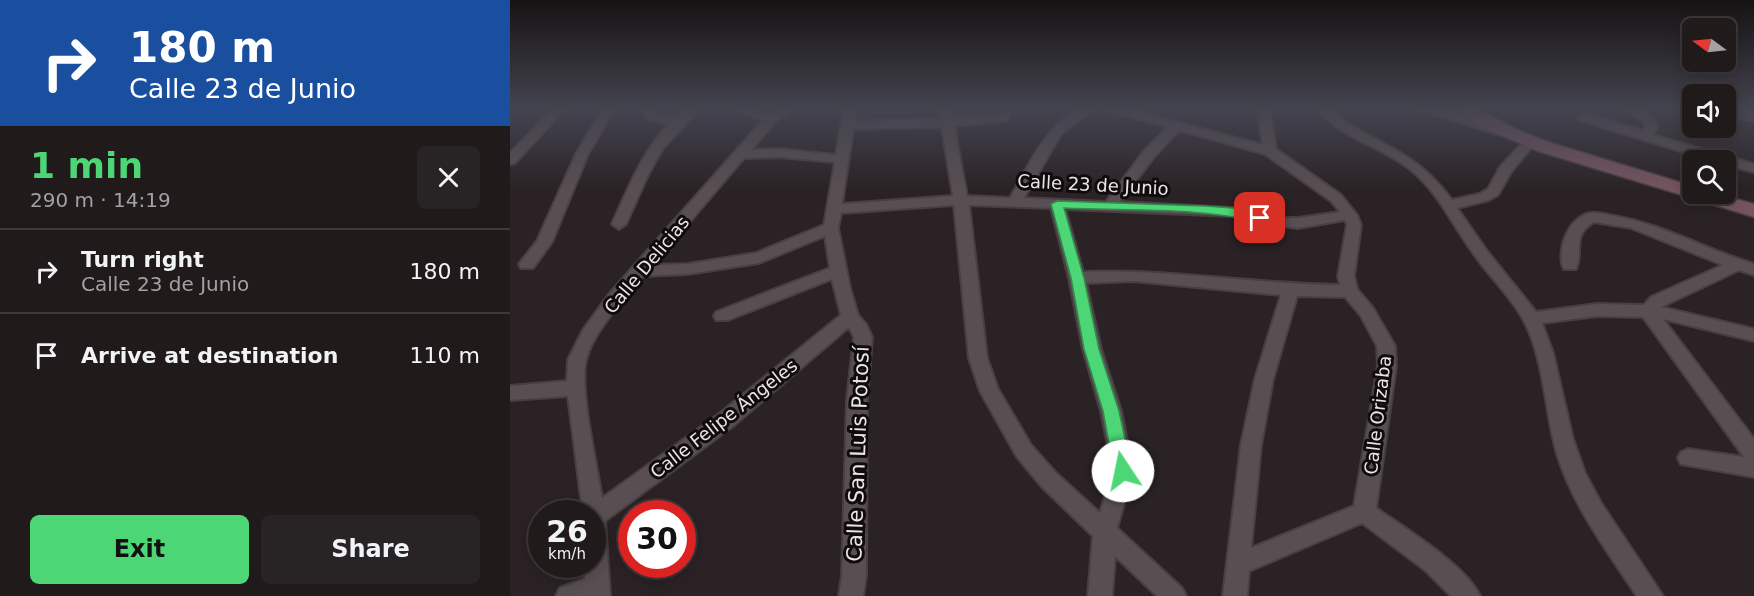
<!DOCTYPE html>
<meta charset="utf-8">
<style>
:root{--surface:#201a1b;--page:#282324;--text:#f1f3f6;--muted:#a2a1a3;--line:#3d383a;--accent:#4dd676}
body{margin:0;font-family:"DejaVu Sans",sans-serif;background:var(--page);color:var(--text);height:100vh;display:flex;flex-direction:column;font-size:22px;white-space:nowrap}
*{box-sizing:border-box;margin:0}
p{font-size:20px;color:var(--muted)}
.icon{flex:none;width:33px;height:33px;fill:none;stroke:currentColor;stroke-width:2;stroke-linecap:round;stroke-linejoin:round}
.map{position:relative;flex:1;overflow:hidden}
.panel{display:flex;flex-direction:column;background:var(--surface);width:510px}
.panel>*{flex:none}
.banner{background:#1a4fa0;color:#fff;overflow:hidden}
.needle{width:39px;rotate:285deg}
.fabs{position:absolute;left:1172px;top:18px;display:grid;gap:12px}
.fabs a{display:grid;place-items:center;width:54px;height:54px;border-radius:9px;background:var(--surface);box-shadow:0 3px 15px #0003,0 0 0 2px var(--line);font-size:30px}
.speed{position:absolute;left:18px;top:500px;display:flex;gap:12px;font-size:30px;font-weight:700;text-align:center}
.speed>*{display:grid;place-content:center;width:78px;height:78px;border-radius:50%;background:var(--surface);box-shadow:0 3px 15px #0003,0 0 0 2px var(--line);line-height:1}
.speed small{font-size:15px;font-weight:400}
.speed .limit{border:9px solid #d22;background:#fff;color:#111}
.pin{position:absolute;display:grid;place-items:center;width:51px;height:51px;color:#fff;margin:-26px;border-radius:12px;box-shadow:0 3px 9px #0006}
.me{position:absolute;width:66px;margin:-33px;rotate:349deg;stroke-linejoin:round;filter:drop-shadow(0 0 4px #0008)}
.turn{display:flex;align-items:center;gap:21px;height:126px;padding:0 30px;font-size:27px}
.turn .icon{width:78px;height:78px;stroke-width:2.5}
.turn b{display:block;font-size:42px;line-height:51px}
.round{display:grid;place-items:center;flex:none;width:63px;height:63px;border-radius:9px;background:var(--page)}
.overview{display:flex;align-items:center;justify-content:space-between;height:102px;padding:0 30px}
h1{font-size:36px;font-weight:600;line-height:45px;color:var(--accent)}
.action{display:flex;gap:12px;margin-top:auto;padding:12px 30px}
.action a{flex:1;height:69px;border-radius:9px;background:var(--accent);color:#111;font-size:24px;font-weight:600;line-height:69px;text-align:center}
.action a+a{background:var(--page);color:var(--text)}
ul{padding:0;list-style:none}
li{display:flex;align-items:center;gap:18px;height:84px;padding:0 30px;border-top:2px solid var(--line)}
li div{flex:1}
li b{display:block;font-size:22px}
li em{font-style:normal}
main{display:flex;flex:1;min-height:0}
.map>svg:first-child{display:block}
</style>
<main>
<section class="panel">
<div class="banner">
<div class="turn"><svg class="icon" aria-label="right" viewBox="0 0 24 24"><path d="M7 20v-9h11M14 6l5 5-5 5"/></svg><div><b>180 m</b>Calle 23 de Junio</div></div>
</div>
<div class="overview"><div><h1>1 min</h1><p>290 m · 14:19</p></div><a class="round"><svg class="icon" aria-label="close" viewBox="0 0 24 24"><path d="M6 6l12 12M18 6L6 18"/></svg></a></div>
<ul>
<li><svg class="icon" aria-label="right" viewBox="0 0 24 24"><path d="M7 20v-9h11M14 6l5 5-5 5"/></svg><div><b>Turn right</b><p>Calle 23 de Junio</p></div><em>180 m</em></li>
<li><svg class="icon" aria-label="arrive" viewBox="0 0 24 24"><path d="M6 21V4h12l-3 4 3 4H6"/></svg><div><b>Arrive at destination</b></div><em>110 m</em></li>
</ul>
<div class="action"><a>Exit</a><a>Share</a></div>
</section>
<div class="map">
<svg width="1244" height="596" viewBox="0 0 1244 596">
<rect width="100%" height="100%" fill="#2a2224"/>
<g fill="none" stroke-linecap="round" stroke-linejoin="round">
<defs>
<path id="street" d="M44 108H56L5 163 0 164V153Z
M93 108H105L78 154 42 242 23 268H11L9 264 27 241 66 154Z
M132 108H144L145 114 165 118 178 108H191L153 148 138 175 116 224 109 229 102 224C118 189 132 152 159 124L136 119Z
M219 108H237L259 115 270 108H284L265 122 241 150 270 149 326 155 334 108H346L344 121 431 119 429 108H441L443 119 498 114V120L494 121 444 126 457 196 500 198C519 166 542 108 585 108L551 134 514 198 596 202 634 151 658 127 596 110 594 108H613L753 145 747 108H759L766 149 831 195 847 215 851 225 844 276 847 289 863 308 885 346 886 366 866 508C893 527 957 566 970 596H941L916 571 852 523 739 571 737 596H713L731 445 745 379 771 295 623 281 576 283 591 349 611 411 623 471 607 528 672 588 676 596H647L605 556 602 596H578L583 536 532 487 507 457 470 391 459 358 444 205 331 213 328 228 340 288 348 315 356 324 362 337 357 400 356 576 353 596H329L332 576 337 400 344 337 339 327 223 426 95 521 100 596H46L50 588 75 579V564H82V513H73L58 396 0 400V386L57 381 58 360 73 330 100 293 253 120ZM432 127 443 196 332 204 343 129ZM669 130 755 154 821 201 830 212 788 218H769L723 208 610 202 644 157ZM270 157 325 162 314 225 246 253 178 264 143 265 234 158ZM459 205 541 208 559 278 573 349 591 411 603 471 590 513 546 473 521 445 488 389 477 358ZM555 209 723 216 769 226 788 228 835 220 837 225 828 276 830 285C744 284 659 269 573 272ZM315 236 320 268 206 312 204 316 206 320H218L322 279 331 315 209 414 92 498C87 466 69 388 76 360 83 332 115 298 133 276L178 274 249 263ZM787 296 835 297 851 316 867 346 868 366 844 506 741 548 751 445 763 379Z
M807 108C824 108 832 121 847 129 888 152 912 160 942 200L969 194 978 189 990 167 1016 139H1024L1026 142 1001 172 988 195 979 200 947 208 977 251 1026 312 1087 304 1134 305 1141 297 1213 265 1121 228 1084 222C1061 235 1074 251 1066 269H1054C1049 260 1052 242 1057 233 1061 224 1071 214 1081 213 1088 212 1097 215 1104 216 1152 224 1197 250 1244 264V275L1229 270 1151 307 1244 329V341L1153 319 1244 439V477L1171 464 1168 458 1171 452 1178 449 1234 457 1133 317 1087 316 1032 323 1043 353 1063 439 1075 473 1091 503 1153 596H1127C1097 551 1063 506 1047 454 1034 409 1035 355 1010 314 998 294 980 277 966 257 944 228 929 193 901 170 872 146 831 139 807 108Z
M908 108H926L995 128 997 131 995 134H987L910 110Z
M1115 108C1132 108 1138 112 1148 126L1143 135 1244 164V172L1215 165V160H1200L1069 120 1067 117 1073 113 1133 131 1136 126 1131 119Z
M1215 108 1244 113V121L1215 114Z"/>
<path id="secondary" d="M943 108H964L1012 132 1041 143 1182 186V194H1208L1244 204V217L1028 151 972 127Z"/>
</defs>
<use href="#street" stroke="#473f41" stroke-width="4"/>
<use href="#secondary" stroke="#473f41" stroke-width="3"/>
<use href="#street" fill="#594f52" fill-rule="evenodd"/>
<use href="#secondary" fill="#76545f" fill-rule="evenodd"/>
</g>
<linearGradient id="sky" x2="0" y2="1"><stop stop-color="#171314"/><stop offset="0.57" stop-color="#444450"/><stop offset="1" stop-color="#444450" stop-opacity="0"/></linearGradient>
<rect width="1244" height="191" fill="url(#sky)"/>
<path fill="#4dd676" stroke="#328b4d" stroke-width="1.5" d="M547 201 695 206 723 208 754 216 756 218 750 222C687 207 619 211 554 208L574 278 589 349 609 411 622 471 619 477 613 479 607 477 604 471 593 411 574 349 561 278 541 204Z"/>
<g text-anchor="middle" stroke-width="6" stroke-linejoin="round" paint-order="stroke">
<g font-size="18" fill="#eae4e6" stroke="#100c0d">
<text transform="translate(583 185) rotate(3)" y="6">Calle 23 de Junio</text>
<text transform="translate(137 265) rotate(-50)" y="6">Calle Delicias</text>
<text transform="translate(868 415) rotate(-83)" y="6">Calle Orizaba</text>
<text transform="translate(214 419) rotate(-38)" y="6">Calle Felipe Ángeles</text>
</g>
<g font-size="21" fill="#eae4e6" stroke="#100c0d">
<text transform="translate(348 454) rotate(-88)" y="7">Calle San Luis Potosí</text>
</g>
</g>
</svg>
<div class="fabs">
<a><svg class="needle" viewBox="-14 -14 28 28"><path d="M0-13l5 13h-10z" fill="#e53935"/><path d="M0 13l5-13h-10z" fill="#a2a1a3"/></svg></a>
<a><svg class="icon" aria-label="sound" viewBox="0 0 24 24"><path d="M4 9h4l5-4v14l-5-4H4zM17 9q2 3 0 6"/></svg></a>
<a><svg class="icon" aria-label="search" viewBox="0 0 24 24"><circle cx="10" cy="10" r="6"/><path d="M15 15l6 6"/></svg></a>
</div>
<div class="speed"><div>26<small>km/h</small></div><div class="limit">30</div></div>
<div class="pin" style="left:750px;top:218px;background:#d93025"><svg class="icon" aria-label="arrive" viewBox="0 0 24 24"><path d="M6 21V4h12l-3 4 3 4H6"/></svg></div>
<svg class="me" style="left:613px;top:471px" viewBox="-20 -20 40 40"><circle r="19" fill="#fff"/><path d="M0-13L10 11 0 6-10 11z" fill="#4dd676"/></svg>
</div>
</main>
